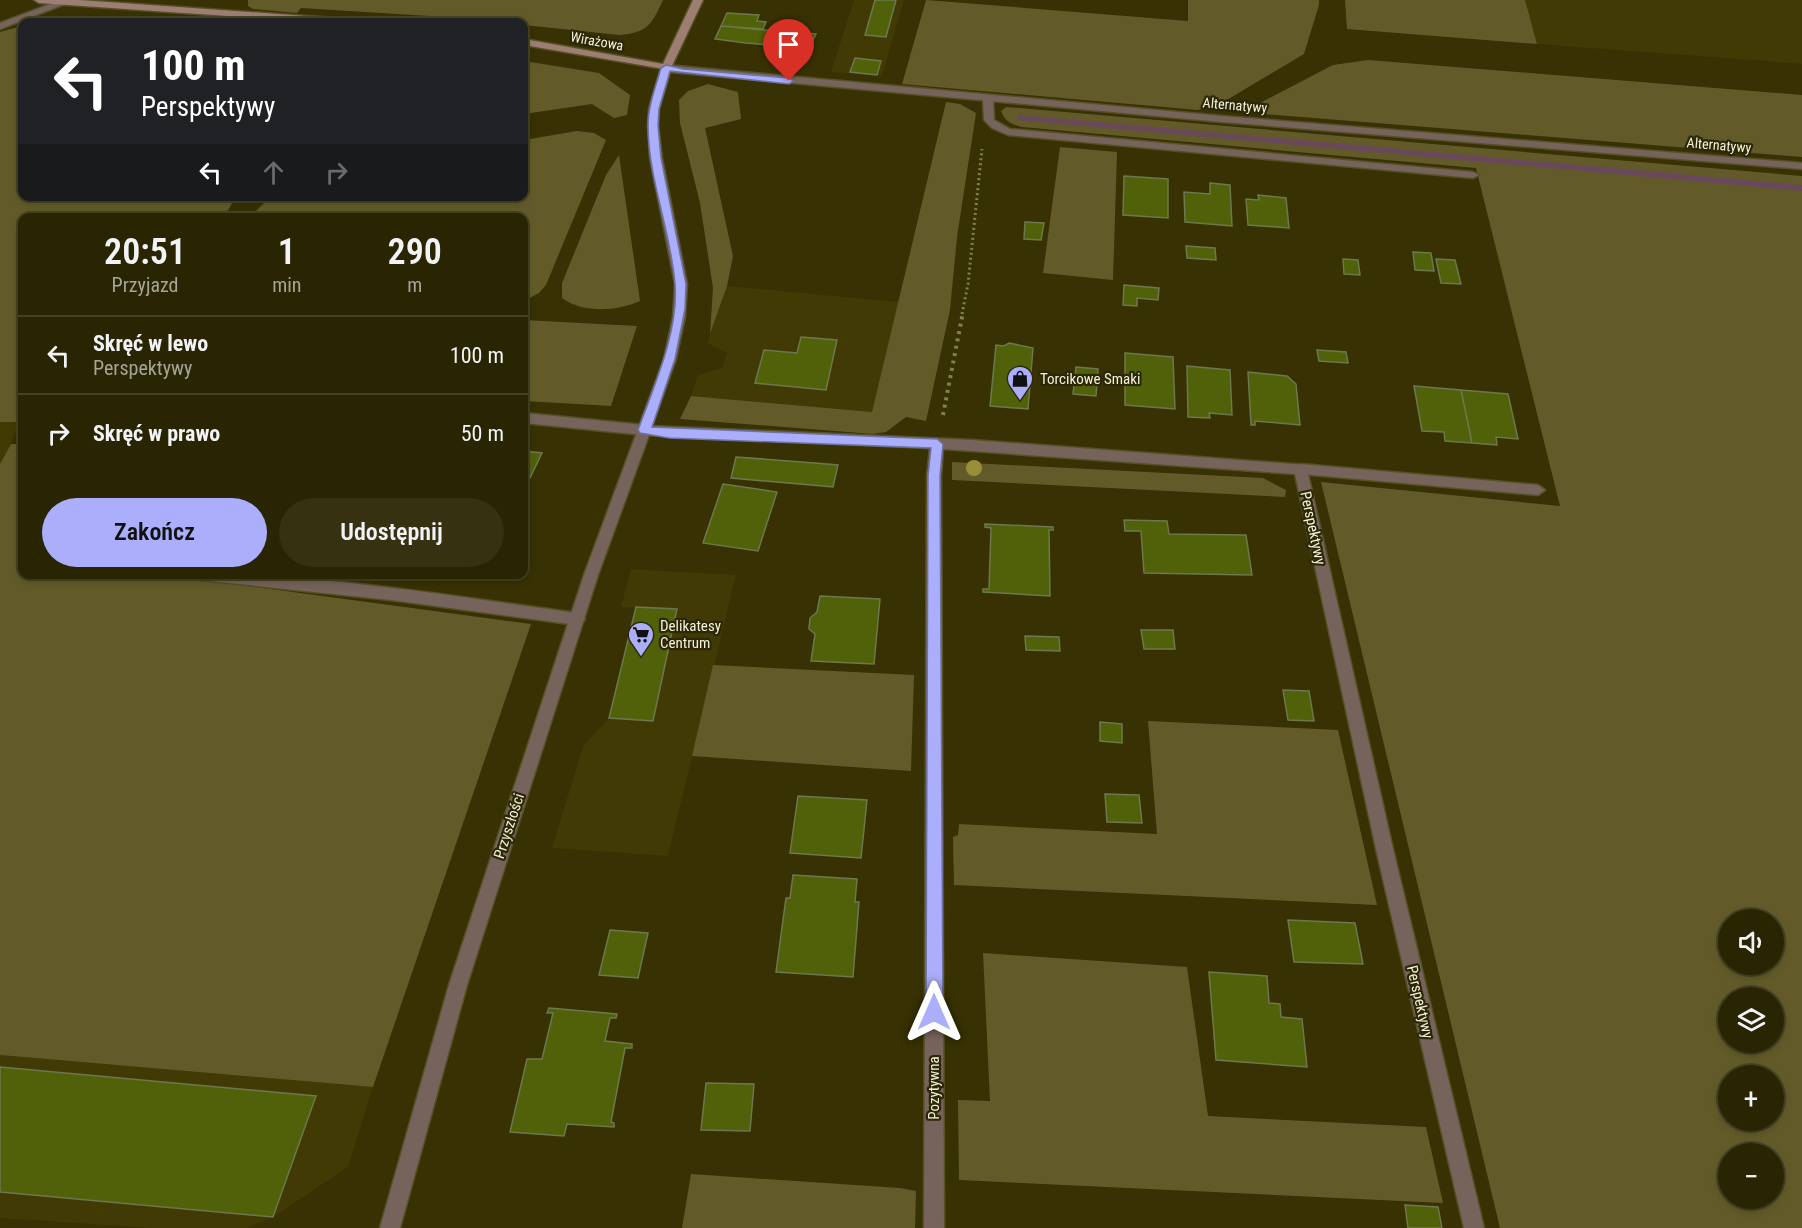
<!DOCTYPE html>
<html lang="pl">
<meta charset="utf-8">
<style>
:root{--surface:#292502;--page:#353111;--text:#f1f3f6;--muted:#a5a599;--line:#454224;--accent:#abaffb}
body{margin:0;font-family:"Roboto Condensed",sans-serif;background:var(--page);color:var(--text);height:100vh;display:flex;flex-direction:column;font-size:22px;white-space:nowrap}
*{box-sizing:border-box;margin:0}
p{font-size:20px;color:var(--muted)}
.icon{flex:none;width:33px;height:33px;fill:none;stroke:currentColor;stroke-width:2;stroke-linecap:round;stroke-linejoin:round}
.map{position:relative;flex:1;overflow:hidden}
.sheet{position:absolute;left:18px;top:213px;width:510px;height:366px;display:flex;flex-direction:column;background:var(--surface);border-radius:12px;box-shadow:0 3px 9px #0003,0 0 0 2px var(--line)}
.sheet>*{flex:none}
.banner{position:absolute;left:18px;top:18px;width:510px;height:183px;border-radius:12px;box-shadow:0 3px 9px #0003,0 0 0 2px var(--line);background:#202124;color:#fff;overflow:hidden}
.tools{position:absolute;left:1718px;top:909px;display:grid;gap:12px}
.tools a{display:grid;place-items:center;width:66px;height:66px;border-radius:50%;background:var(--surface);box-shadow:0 3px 9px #0003,0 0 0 2px var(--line);font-size:30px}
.pin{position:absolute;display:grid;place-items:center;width:51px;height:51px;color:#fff;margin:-62px -26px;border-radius:50% 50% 50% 0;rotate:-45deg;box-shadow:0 0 6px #0007}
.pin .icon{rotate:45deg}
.me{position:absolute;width:66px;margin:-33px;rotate:0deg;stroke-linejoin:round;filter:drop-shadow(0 0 4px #0008)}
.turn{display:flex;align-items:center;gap:21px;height:126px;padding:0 24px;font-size:27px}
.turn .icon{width:78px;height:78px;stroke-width:2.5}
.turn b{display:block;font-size:42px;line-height:51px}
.lanes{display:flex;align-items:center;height:57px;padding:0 24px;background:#0003;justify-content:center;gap:30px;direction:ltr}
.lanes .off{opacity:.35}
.eta{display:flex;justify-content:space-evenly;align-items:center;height:102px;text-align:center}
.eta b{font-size:36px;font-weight:600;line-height:42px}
.primary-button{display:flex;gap:12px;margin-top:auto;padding:12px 24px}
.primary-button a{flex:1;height:69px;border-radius:36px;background:var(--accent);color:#111;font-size:24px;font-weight:600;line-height:69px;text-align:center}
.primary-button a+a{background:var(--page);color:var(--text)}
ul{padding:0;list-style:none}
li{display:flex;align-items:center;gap:18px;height:78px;padding:0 24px;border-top:2px solid var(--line)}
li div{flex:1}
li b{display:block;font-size:22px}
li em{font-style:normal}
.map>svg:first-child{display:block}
</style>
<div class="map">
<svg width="1802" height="1228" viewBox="0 0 1802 1228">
<rect width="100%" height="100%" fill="#373103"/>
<path fill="#423a04" d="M854 0H904L882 76 831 72Z
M1525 0H1802V64L1537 44Z
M727 286 900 302 872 412 691 396 698 375 722 368 727 353 707 343Z
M0 422H22L0 464Z
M631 569 736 575 668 856 552 848 583 746 609 718 636 608 621 607Z
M0 1055 373 1087 348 1167 273 1217 247 1228H151L0 1218Z"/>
<path fill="#625b29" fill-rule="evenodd" d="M248 0H663C652 24 648 33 619 35L524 25V22L301 8 297 13 253 9 248 6Z
M926 0 1188 21V0H1319V5L1304 54 1225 101 1198 110 902 84Z
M1345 0H1525L1537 44 1347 29Z
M22 26V196L241 197 234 200 224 217 22 218V422H0V32Z
M1368 60 1802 95V157L1264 114 1258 104 1333 65Z
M524 61 599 73 630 95 627 115 614 118 592 104 524 114Z
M708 84 738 92 741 119 705 128 733 256 727 286 710 334 713 288 700 203 680 123 679 100 688 91Z
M946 102 960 104 976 113 957 237 950 310 926 421 906 417 886 432 873 434 680 419 691 396 872 412Z
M1006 107 1802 176V1228H1500L1321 482 1560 506 1476 168 1022 127C1011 124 1005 122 1001 111ZM1728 920H1773V964H1728ZM1728 998H1773V1042H1728ZM1728 1076H1773V1120H1728ZM1728 1154H1773V1198H1728Z
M577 131 594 133 606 140 546 285 539 293 524 301V218L250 217 264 203 277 197 524 196V140Z
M1060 147 1117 152 1113 280 1043 273Z
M619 155 640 301C617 311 584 314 562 298V283L606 175Z
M524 320 637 326 611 406 524 401Z
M11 444H22V574H137L211 581 531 624 373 1087 0 1055V464Z
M952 462 1263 478 1286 490 1285 497 952 480Z
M713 665 914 675 911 771 692 756Z
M1148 721 1338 730 1377 905 954 885 953 837 958 835 959 824 1157 834Z
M983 953 1187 967 1208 1116 1426 1127 1443 1203 959 1180 958 1100 990 1101Z
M691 1174 900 1188 916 1191 915 1228H682Z"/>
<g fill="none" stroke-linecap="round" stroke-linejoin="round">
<path fill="#694959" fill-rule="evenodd" d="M1021 115 1802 185V191L1018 120V116Z"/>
</g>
<path fill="#506109" stroke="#6c784e" stroke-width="1.5" d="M875 0H896L886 37 865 35Z
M727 13 759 15 757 21 766 22 763 29 721 26Z
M721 26 753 29 816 34 809 48 746 43 715 39Z
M855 58 881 61 877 75 850 72Z
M1124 176 1168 179V218L1123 215Z
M1210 183 1230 185 1232 226 1185 222 1184 192 1210 194Z
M1258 195 1286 198 1289 228 1248 225 1246 199 1259 200Z
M1025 222 1044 223 1041 240 1024 239Z
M1186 246 1215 248 1216 260 1187 258Z
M1413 252 1431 253 1434 271 1415 270Z
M1343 259 1358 260 1360 275 1344 274Z
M1436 259 1455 260 1461 284 1441 283Z
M1124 285 1159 288 1158 300 1137 298V306L1123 305Z
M801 337 837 340 826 390 755 383 764 350 797 353Z
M1009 343 1033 348 1028 409 990 406 996 345 1004 346Z
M1317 350 1346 352 1348 363 1319 361Z
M1125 353 1173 357 1175 409 1125 405Z
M1187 366 1230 370 1232 415 1209 413 1210 418 1188 417Z
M1076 367 1098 369 1096 396 1073 394Z
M1248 372 1287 376 1296 384 1300 425 1255 421V425H1251Z
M1414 386 1461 390 1472 443 1445 441 1444 432 1422 431Z
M1461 390 1508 394 1518 439 1496 437 1497 445 1472 443Z
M524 451 542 453 529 480H524Z
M736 457 815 463 838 465 833 487 811 485 731 478Z
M723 484 777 492 758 551 703 543Z
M1124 520 1167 521 1169 534 1246 535 1252 575 1144 573 1141 531H1125Z
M985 524 1053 527V530H1049L1050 596 983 592V589H989L991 528 985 527Z
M820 596 880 599 874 664 811 661 815 634 809 629 810 618 817 612Z
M636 607 677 609 653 721 609 718Z
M1141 630H1173L1175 649H1144Z
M1025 636 1059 637 1060 651 1026 650Z
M1283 690 1309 691 1314 721 1288 720Z
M1100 722 1122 724V743L1100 741Z
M1105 794 1139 795 1142 823 1107 822Z
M798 796 867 800 861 858 790 853Z
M793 875 857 879 855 902H859L853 977 776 972 786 898H790Z
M1288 920 1355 923 1363 964 1294 962Z
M610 930 648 933 638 978 599 975Z
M1209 972 1267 976 1269 1003 1280 1004 1281 1017 1302 1019 1307 1067 1216 1060Z
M549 1008 617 1014 616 1018H610L605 1041 632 1044V1048H625L611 1122 614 1123V1127L567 1124 564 1136 510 1132 527 1059H542L553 1013H547Z
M0 1067 316 1096 273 1217 0 1192Z
M706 1083 754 1084 750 1131 701 1130Z
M1405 1205 1438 1207 1442 1228H1408Z"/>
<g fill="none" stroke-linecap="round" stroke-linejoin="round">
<defs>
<path id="lane" d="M61 0 70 2 0 29V23Z
M988 96 993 99 994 120 1010 129 1473 172 1479 175 1473 178 1008 135 992 128 984 120 983 99Z
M524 413 644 425 651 430 644 435 524 423Z
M1301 464 1538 485 1545 490 1538 495 1301 474 1294 469Z
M193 574C322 574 450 596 577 613L582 615 585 619 582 623 577 625 391 600 200 580Z"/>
<path id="street" d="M666 65 1222 116 1802 163V169L1222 122 670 72 659 109 658 126 662 158 687 284 685 317 676 359 652 426 972 440 1306 465 1393 849 1484 1228H1464L1376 849 1295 474 943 449 941 476 944 1228H924L927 476 930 448 649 435 598 575 467 985 400 1228H380L449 985 584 575 664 359 673 317 675 284 650 158 648 126 649 109 661 68Z"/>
<path id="secondary" d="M34 0H80L348 19 353 22H314L39 3Z
M693 0H703L670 70 524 45V39L663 64Z"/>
</defs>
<use href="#lane" stroke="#555025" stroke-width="3"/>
<use href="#street" stroke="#555025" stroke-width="3"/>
<use href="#secondary" stroke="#555025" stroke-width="3"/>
<path stroke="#827e59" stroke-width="3" stroke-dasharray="2 3" stroke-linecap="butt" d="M962 314 968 284 982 149"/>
<path stroke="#827e59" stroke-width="4" stroke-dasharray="3 4.5" stroke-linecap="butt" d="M943 415 963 312"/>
<use href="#lane" fill="#76635b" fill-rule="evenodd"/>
<use href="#street" fill="#76635b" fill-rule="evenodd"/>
<use href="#secondary" fill="#9d7e73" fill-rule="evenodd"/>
</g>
<circle fill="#9a8e3a" cx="974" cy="468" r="8"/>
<path fill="#abaffb" stroke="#6f72a3" stroke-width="1.5" d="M666 65 683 69 789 78 794 81 789 84 670 71 659 109 658 126 661 158 686 284 685 309 675 359 652 427 937 439 943 444 940 476 943 1012 940 1018 934 1020 928 1018 926 1012 928 476 931 448 669 438 640 433 638 430C654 386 679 331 675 284 671 231 648 179 648 125 648 106 656 86 661 68Z"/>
<defs>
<symbol id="shop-pin" viewBox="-11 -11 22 30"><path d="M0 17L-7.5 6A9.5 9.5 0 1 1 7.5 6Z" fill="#abaffb" stroke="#2c2706"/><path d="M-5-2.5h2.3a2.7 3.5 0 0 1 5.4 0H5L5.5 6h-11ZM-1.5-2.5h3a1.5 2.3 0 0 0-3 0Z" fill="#111"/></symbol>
<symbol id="supermarket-pin" viewBox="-11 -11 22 30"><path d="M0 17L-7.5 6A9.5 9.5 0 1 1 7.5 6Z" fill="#abaffb" stroke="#2c2706"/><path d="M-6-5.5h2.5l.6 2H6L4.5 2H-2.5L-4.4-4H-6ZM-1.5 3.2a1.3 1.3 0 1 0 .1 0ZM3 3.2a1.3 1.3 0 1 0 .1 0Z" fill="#111"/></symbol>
</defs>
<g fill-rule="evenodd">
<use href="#shop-pin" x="1005" y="364" width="30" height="40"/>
<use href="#supermarket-pin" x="626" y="620" width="30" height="40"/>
</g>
<g text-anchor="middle" stroke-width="4.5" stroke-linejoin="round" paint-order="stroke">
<g font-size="14" fill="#f3f1d9" stroke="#2c2706">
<text transform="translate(597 41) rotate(10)" y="5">Wirażowa</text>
<text transform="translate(1235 105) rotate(5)" y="5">Alternatywy</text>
<text transform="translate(1719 145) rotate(5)" y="5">Alternatywy</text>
</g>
<g font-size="15" fill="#f3f1d9" stroke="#2c2706" text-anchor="start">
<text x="1040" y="384">Torcikowe Smaki</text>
<text x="660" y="631">Delikatesy<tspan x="660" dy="17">Centrum</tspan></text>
</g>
<g font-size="15" fill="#f3f1d9" stroke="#2c2706">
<text transform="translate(1313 528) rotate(78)" y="5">Perspektywy</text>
<text transform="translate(509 826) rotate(-72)" y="5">Przyszłości</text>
<text transform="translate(1420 1002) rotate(77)" y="5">Perspektywy</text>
<text transform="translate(934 1088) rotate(-90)" y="5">Pozytywna</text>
</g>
</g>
</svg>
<div class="tools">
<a><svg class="icon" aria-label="sound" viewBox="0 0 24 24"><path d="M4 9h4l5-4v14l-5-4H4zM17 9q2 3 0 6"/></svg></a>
<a><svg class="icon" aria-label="layers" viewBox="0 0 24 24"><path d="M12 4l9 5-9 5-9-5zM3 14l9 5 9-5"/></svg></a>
<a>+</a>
<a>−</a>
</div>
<div class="pin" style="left:789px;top:81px;background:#d93025"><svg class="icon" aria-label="arrive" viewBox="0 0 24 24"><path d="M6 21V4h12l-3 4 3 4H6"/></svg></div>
<svg class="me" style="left:934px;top:1012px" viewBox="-20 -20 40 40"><path d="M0-17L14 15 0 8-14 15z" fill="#abaffb" stroke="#fff" stroke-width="4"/></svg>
<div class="banner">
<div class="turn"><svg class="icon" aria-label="left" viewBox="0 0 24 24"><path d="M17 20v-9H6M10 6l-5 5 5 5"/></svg><div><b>100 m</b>Perspektywy</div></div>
<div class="lanes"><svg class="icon" aria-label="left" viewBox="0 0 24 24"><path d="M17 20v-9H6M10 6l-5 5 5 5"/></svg><svg class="icon off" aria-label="ahead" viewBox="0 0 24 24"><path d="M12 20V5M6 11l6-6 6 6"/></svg><svg class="icon off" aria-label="right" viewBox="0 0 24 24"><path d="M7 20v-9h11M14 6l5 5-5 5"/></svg></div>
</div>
<section class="sheet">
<div class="eta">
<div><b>20:51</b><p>Przyjazd</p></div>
<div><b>1</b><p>min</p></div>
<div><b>290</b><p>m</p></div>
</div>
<ul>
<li><svg class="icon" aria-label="left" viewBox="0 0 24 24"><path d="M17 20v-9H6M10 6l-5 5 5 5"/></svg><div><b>Skręć w lewo</b><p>Perspektywy</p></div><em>100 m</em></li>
<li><svg class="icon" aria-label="right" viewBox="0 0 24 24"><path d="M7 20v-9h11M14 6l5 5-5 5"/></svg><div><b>Skręć w prawo</b></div><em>50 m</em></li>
</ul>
<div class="primary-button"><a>Zakończ</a><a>Udostępnij</a></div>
</section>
</div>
